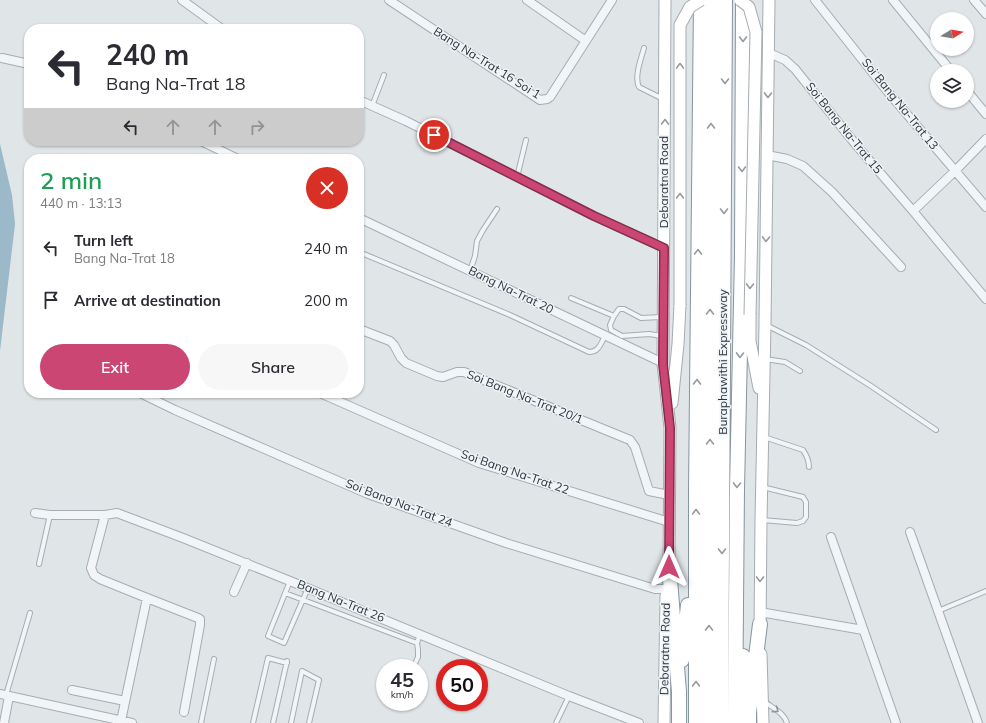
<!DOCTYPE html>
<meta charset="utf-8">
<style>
:root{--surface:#fff;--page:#f7f7f7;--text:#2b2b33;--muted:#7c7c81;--accent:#cb4673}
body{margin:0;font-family:Mulish,sans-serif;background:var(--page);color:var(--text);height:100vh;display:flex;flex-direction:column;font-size:15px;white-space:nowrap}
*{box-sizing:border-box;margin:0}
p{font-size:13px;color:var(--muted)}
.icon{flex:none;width:22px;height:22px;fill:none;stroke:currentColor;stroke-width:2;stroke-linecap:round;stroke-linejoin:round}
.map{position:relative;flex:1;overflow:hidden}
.panel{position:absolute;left:24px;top:154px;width:340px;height:244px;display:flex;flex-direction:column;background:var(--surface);border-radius:16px;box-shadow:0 1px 3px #0004}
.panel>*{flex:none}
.hud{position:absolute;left:24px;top:24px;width:340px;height:122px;border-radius:16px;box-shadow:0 1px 3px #0004;background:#fff;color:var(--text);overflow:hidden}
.needle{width:26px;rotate:79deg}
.fabs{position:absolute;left:930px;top:12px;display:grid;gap:8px}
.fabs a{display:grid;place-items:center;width:44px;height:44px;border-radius:50%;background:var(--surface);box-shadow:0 1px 3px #0004;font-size:20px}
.speed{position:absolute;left:376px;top:659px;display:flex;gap:8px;font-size:20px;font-weight:700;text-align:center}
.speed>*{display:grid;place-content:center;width:52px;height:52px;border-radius:50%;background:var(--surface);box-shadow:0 1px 3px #0004;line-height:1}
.speed small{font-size:10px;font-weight:400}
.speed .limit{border:6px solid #d22;background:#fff;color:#111}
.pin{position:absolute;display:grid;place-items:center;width:34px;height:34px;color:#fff;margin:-17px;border:2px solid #fff;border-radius:50%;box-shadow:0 1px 4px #0007}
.me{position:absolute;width:44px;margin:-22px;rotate:0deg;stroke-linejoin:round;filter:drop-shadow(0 0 3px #0008)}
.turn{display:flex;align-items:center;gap:14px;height:84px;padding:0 16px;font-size:18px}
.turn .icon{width:52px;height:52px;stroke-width:2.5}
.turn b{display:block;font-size:28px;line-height:34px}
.lanes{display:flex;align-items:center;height:38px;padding:0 16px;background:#0003;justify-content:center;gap:20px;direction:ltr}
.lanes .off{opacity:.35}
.round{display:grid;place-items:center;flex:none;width:42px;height:42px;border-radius:21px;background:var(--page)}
.head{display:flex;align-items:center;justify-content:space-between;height:68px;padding:0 16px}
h1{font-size:24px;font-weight:600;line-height:30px;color:#1e9e55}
.primary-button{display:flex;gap:8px;margin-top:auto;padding:8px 16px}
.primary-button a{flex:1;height:46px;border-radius:24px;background:var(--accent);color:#fff;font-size:16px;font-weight:600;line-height:46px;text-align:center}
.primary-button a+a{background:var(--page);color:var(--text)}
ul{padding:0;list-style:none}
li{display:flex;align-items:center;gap:12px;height:52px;padding:0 16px}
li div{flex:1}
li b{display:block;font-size:15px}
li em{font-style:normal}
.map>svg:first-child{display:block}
</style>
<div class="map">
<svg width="986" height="723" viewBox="0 0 986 723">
<rect width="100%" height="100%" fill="#e0e5e8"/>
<path fill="#9bb9c8" d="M0 144 12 195 15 224 0 351Z"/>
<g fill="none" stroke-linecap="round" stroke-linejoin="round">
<defs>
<path id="lane" d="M644 48C641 59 634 77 639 87L663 99
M359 73 361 68
M372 106 384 75
M517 177 526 140
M359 252 510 315 589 352C599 352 601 343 605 336
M470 271 475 256 477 241 483 230 497 209
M571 298 614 316 619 309H624L641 318 662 317
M614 316 610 325 611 330 622 336 649 334 662 336
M766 325 806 345 871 386 936 430
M765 359 785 362 800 371
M764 437 803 450C807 456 809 460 809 467
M762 520 797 523 803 521 806 517V502L803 497 762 487
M39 564 50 515
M290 581 268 636 284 643 308 588
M285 593 417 643
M938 611 986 591
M413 668 418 657V650L417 643 420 634
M6 695 30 613
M765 702C773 708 784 713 787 723
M201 723 214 659
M253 723 268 658 287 663
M273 723 287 661
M291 723 302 671 319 680 309 723
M556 723 569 696"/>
<path id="street" d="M182 0 222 29
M389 0 540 100 547 99 550 97 612 0
M527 0 586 41
M815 0 888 92 986 207
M893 0 951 71
M974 0 986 14
M769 53 785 60 795 69 857 146 913 211 986 299
M2 58 29 64
M967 91 986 114
M359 100 406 121 594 216 664 248
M201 141 238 159
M767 155 787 159 803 166 832 192 901 267
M913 211 955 171 986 139
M359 218 663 363
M359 329 390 341 394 345 401 358 406 363 425 371 437 376 443 377 457 372H464L630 440 635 447 649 491 669 495
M140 393 175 410 368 494 506 543 655 589H666
M320 393 479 463 669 522
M35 513 50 515H105L117 513 183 538 290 581 569 696 639 723
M105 515 91 568 94 575 100 579 147 598 198 618 200 619V625L184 712
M910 532 978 723
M831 537 896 723
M234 592 247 563
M760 612 863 630
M72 690 125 701
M0 694 132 723
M121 721 147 598
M4 723 9 696"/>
<path id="secondary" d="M665 0 663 363 670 428 669 567 668 575
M750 315V341L759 388
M672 403 678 344 680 305
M760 631 761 520 765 324 769 0
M761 654 763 723
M664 723 666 596"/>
<path id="highway" d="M669 567 679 692V723
M743 656 749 713
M682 660 688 605
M696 723V491L701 0
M708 723 712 0
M721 723 725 0
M735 723 737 489 742 256 743 0
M749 723V713L760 624"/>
</defs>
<use href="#lane" stroke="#a5adb2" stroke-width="6"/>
<use href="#street" stroke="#a5adb2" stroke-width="10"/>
<use href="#secondary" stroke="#a5adb2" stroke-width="13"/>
<use href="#highway" stroke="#87959f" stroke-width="16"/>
<use href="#lane" stroke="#f2f5f7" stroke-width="4"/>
<use href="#street" stroke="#f2f5f7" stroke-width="8"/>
<use href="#secondary" stroke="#fff" stroke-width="11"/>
<use href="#highway" stroke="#fff" stroke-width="14"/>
<defs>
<path id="secondary-bridge" d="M740 0 749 7 756 32 750 315
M680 305V25L690 7 701 0"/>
</defs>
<use href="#secondary-bridge" stroke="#a5adb2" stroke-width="13" stroke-linecap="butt"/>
<use href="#secondary-bridge" stroke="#fff" stroke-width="11"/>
</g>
<defs><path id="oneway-chevron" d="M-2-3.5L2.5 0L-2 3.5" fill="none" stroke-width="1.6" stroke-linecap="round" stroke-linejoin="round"/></defs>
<g stroke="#949a9f">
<use href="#oneway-chevron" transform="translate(743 39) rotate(90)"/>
<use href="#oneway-chevron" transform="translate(680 66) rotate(-90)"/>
<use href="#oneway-chevron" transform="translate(725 81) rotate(90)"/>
<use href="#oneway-chevron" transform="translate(768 95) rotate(91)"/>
<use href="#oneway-chevron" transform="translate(665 122) rotate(-90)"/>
<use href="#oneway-chevron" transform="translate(711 126) rotate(-90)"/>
<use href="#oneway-chevron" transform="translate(742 169) rotate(90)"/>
<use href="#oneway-chevron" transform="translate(680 196) rotate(-90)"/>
<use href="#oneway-chevron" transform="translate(724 211) rotate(90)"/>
<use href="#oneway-chevron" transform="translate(766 239) rotate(91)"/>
<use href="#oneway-chevron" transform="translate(698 252) rotate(-89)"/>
<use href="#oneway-chevron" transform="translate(750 286) rotate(91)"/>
<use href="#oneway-chevron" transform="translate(710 312) rotate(-90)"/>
<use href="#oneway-chevron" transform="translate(740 355) rotate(91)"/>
<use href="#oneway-chevron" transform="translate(697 382) rotate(-90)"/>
<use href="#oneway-chevron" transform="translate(710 442) rotate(-90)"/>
<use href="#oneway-chevron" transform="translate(737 485) rotate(91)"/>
<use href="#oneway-chevron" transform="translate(696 512) rotate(-90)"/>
<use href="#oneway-chevron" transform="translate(722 551) rotate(90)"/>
<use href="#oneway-chevron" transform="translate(760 579) rotate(91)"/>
<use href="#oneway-chevron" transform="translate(709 628) rotate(-90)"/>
<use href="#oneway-chevron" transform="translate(696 684) rotate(-90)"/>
</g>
<use stroke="#8e959b" href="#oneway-chevron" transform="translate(776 710) rotate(36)"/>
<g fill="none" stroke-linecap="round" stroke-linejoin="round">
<defs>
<path id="route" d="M434 135 594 216 664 248 663 364 670 428 669 567"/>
</defs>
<use href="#route" stroke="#842e4b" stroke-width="10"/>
<use href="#route" stroke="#cb4673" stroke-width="7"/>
</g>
<g text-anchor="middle" stroke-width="3" stroke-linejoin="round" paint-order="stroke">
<g font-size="12" fill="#29353f" stroke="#eff3f6">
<text transform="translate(487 63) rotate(32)" y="4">Bang Na-Trat 16 Soi 1</text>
<text transform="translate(900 104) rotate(51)" y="4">Soi Bang Na-Trat 13</text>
<text transform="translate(844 128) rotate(51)" y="4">Soi Bang Na-Trat 15</text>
<text transform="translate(664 182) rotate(-90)" y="4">Debaratna Road</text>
<text transform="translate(511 290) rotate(26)" y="4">Bang Na-Trat 20</text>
<text transform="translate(723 362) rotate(-90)" y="4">Buraphawithi Expressway</text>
<text transform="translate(525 397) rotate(22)" y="4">Soi Bang Na-Trat 20/1</text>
<text transform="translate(515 472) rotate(19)" y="4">Soi Bang Na-Trat 22</text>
<text transform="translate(399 503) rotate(21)" y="4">Soi Bang Na-Trat 24</text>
<text transform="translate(341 601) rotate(22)" y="4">Bang Na-Trat 26</text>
<text transform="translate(665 649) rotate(-89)" y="4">Debaratna Road</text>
</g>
</g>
</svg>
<div class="fabs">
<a><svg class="needle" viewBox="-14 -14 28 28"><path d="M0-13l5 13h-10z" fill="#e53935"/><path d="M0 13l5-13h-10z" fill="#7c7c81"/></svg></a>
<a><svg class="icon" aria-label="layers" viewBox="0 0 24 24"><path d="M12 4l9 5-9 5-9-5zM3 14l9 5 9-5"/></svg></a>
</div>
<div class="speed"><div>45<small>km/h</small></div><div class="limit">50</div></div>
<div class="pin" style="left:434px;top:135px;background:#d93025"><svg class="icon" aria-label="arrive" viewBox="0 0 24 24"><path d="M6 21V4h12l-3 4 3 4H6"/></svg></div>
<svg class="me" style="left:669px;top:567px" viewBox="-20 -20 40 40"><path d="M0-17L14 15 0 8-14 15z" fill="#cb4673" stroke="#fff" stroke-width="4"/></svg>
<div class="hud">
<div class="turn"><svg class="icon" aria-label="left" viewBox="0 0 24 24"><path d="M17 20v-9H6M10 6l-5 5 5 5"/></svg><div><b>240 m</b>Bang Na-Trat 18</div></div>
<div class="lanes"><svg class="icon" aria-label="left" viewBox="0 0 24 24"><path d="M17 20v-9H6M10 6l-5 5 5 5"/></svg><svg class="icon off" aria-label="ahead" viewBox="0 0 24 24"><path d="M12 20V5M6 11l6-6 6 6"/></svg><svg class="icon off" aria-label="ahead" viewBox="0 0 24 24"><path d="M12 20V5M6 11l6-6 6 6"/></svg><svg class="icon off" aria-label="right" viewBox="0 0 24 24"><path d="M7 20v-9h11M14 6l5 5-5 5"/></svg></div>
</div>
<section class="panel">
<div class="head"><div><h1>2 min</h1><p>440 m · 13:13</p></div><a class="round" style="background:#d93025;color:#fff"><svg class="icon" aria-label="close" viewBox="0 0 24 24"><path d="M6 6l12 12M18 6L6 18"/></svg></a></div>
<ul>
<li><svg class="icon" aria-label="left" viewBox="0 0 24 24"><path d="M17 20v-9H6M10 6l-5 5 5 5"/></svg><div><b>Turn left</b><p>Bang Na-Trat 18</p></div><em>240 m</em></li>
<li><svg class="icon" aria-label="arrive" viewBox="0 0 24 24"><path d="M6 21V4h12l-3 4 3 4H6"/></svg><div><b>Arrive at destination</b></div><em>200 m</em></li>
</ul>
<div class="primary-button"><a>Exit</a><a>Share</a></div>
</section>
</div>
